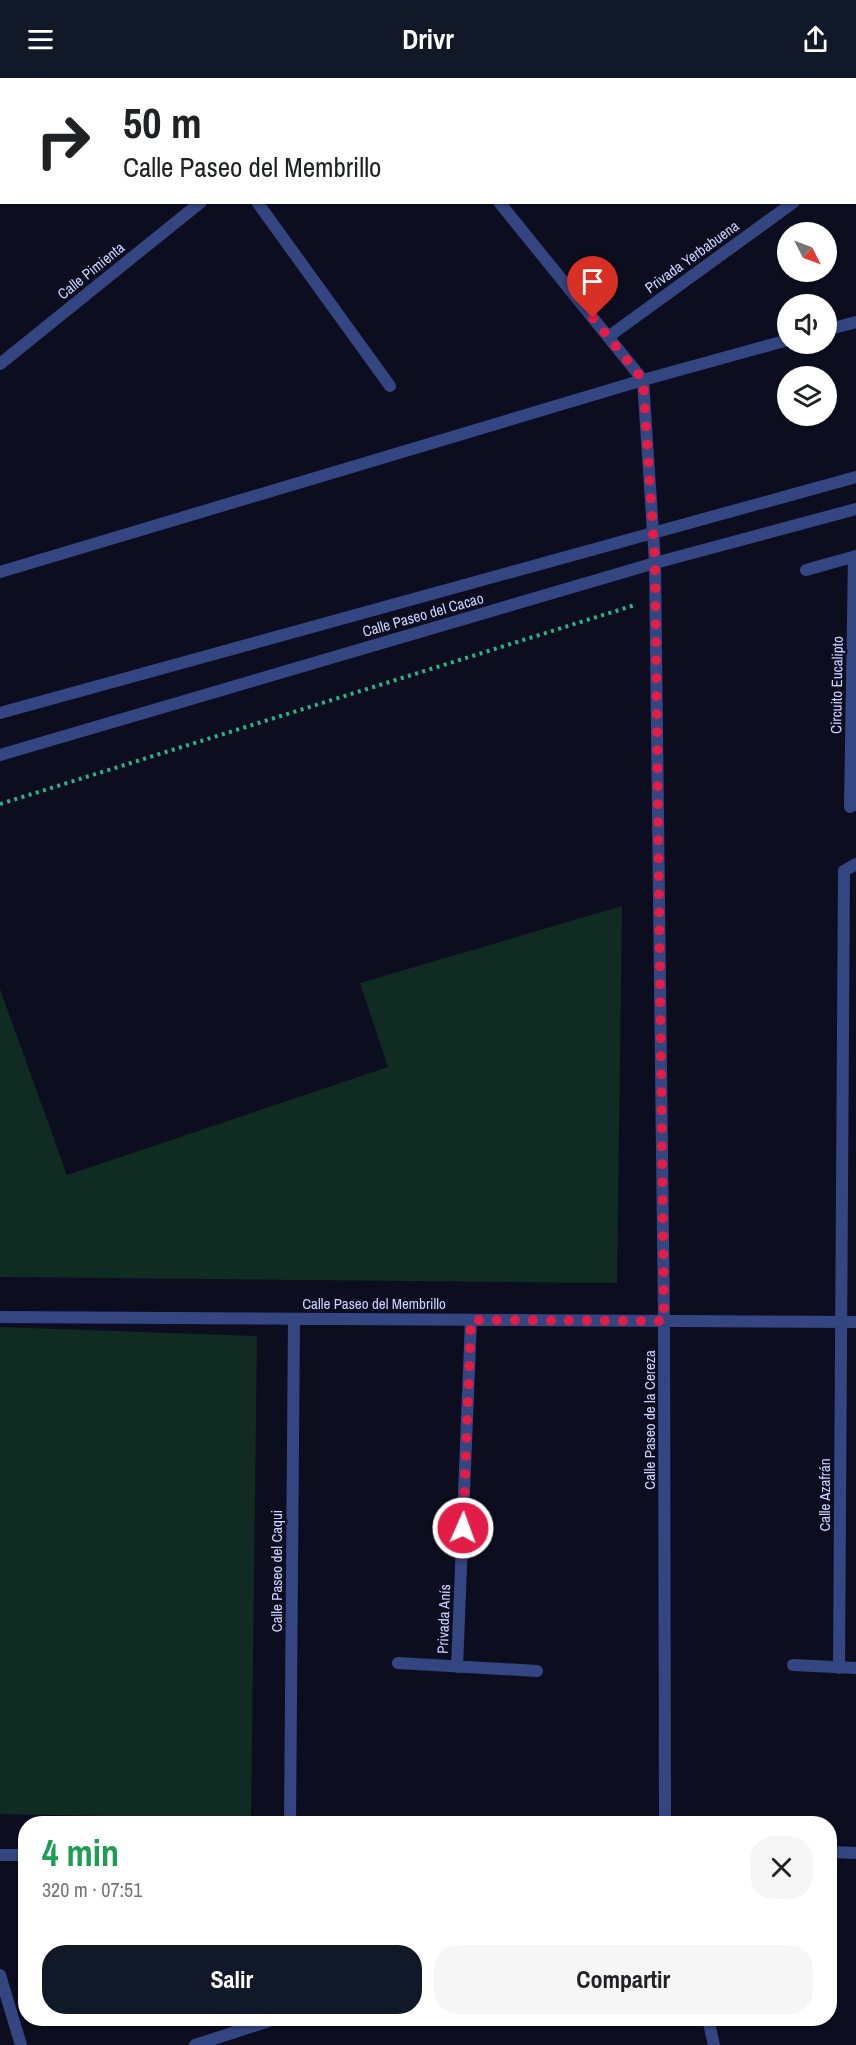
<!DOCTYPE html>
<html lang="es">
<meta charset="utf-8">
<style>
:root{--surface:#fff;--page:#f6f6f6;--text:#202124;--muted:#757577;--accent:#111827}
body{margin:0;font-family:"Archivo Narrow",sans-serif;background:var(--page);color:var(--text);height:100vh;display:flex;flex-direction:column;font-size:22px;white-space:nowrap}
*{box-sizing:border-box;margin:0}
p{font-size:20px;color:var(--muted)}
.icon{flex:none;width:33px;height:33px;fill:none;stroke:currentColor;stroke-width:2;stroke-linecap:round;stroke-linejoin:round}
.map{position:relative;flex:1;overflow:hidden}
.details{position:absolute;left:18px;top:1738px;width:819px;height:210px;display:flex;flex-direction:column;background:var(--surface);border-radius:24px;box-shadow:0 2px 4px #0004}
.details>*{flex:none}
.guide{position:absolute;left:0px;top:0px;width:856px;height:126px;box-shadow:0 2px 4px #0004;background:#fff;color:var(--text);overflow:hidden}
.needle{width:39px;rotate:132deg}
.controls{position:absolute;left:777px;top:144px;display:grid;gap:12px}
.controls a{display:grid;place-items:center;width:60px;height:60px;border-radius:50%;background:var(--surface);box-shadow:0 2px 4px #0004;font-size:30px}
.pin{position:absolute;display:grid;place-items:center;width:51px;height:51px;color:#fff;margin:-62px -26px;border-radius:50% 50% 50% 0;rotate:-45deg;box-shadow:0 0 6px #0007}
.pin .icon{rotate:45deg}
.me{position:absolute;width:66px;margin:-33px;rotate:2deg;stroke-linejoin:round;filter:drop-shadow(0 0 4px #0008)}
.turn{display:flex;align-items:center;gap:21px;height:126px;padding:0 24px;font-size:27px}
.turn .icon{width:78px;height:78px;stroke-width:2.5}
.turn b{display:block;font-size:42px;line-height:51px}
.round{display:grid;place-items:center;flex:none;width:63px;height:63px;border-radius:24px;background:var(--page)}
.headline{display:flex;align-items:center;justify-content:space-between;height:102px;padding:0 24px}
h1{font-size:36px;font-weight:700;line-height:45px;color:#1e9e55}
.action{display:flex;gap:12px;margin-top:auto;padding:12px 24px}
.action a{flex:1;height:69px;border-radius:24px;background:var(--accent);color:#fff;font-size:24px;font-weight:700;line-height:69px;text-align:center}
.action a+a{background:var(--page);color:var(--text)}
header{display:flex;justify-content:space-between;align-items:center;height:78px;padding:0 24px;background:var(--accent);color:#fff;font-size:27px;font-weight:700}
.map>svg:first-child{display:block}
</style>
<header><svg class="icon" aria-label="menu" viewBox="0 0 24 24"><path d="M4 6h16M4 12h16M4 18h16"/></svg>Drivr<svg class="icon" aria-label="share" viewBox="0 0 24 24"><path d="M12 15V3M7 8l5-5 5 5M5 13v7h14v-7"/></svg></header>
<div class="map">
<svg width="856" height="1967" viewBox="0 0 856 1967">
<rect width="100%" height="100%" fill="#0c0e20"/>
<path fill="#0f2b22" d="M622 828 617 1205 0 1199V911L67 1097 388 989 360 905Z
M0 1249 257 1258 251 1741 0 1736Z"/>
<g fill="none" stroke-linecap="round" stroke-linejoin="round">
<path stroke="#28b688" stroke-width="4" stroke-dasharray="3 4.5" stroke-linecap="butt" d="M0 726 635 527"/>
<path stroke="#344682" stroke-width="12" d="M400 0 401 2
M56 2 58 0
M667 2 669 0
M0 43 2 42
M855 81 856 80
M257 124 390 308
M499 124 643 302 655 485 664 1243 665 1746
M826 252 856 244
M608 259 794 124
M0 286 201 124
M854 479 850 729 856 726
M806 492 856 478
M0 494 643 302 788 262
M0 1239 856 1244
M398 1585 537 1593
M793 1587 856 1590
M457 1589 471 1242
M839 1590 844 793 856 786
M290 1746 294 1241
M830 1774 856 1775
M0 1777H26
M708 1941 714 1967
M195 1967 275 1941"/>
<path stroke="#344682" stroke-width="12" d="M0 635 856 399
M0 677 655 485 856 431
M0 1897 21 1967"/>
</g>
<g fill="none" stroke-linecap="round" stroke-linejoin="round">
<path stroke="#e11d48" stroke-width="10" stroke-dasharray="0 18" d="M463 1450 471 1242 664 1243 655 485 643 302 593 240"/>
</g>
<g text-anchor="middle" stroke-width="5" stroke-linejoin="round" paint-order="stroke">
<g font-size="15" fill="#cbd3ff" stroke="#0c0e20">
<text transform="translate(692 179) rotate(-36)" y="5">Privada Yerbabuena</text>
<text transform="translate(91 193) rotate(-39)" y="5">Calle Pimienta</text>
<text transform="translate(423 537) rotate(-16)" y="5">Calle Paseo del Cacao</text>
<text transform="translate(837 607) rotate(-89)" y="5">Circuito Eucalipto</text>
<text x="374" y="1231">Calle Paseo del Membrillo</text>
<text transform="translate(650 1342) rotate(-90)" y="5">Calle Paseo de la Cereza</text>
<text transform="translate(825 1417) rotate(-90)" y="5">Calle Azafrán</text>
<text transform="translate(277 1493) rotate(-90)" y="5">Calle Paseo del Caqui</text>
<text transform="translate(444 1541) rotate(-88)" y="5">Privada Anís</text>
</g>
</g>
</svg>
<div class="controls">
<a><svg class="needle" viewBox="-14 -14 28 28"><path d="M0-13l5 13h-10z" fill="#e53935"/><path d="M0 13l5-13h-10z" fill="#757577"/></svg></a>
<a><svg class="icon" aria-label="sound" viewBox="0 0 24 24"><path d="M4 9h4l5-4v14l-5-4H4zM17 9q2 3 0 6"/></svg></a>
<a><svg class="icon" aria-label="layers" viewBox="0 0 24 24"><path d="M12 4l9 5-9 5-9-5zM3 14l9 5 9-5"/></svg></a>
</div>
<div class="pin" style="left:593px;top:240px;background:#d93025"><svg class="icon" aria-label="arrive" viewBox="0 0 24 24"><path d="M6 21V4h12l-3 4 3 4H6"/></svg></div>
<svg class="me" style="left:463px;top:1450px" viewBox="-20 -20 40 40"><circle r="17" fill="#e11d48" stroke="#fff" stroke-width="3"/><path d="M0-11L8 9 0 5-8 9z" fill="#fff"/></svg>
<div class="guide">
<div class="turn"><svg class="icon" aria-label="right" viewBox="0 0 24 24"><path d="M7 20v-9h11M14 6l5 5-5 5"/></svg><div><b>50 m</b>Calle Paseo del Membrillo</div></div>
</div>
<section class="details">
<div class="headline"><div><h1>4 min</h1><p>320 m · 07:51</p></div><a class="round"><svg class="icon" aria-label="close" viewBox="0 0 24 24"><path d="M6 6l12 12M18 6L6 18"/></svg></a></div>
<div class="action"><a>Salir</a><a>Compartir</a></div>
</section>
</div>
